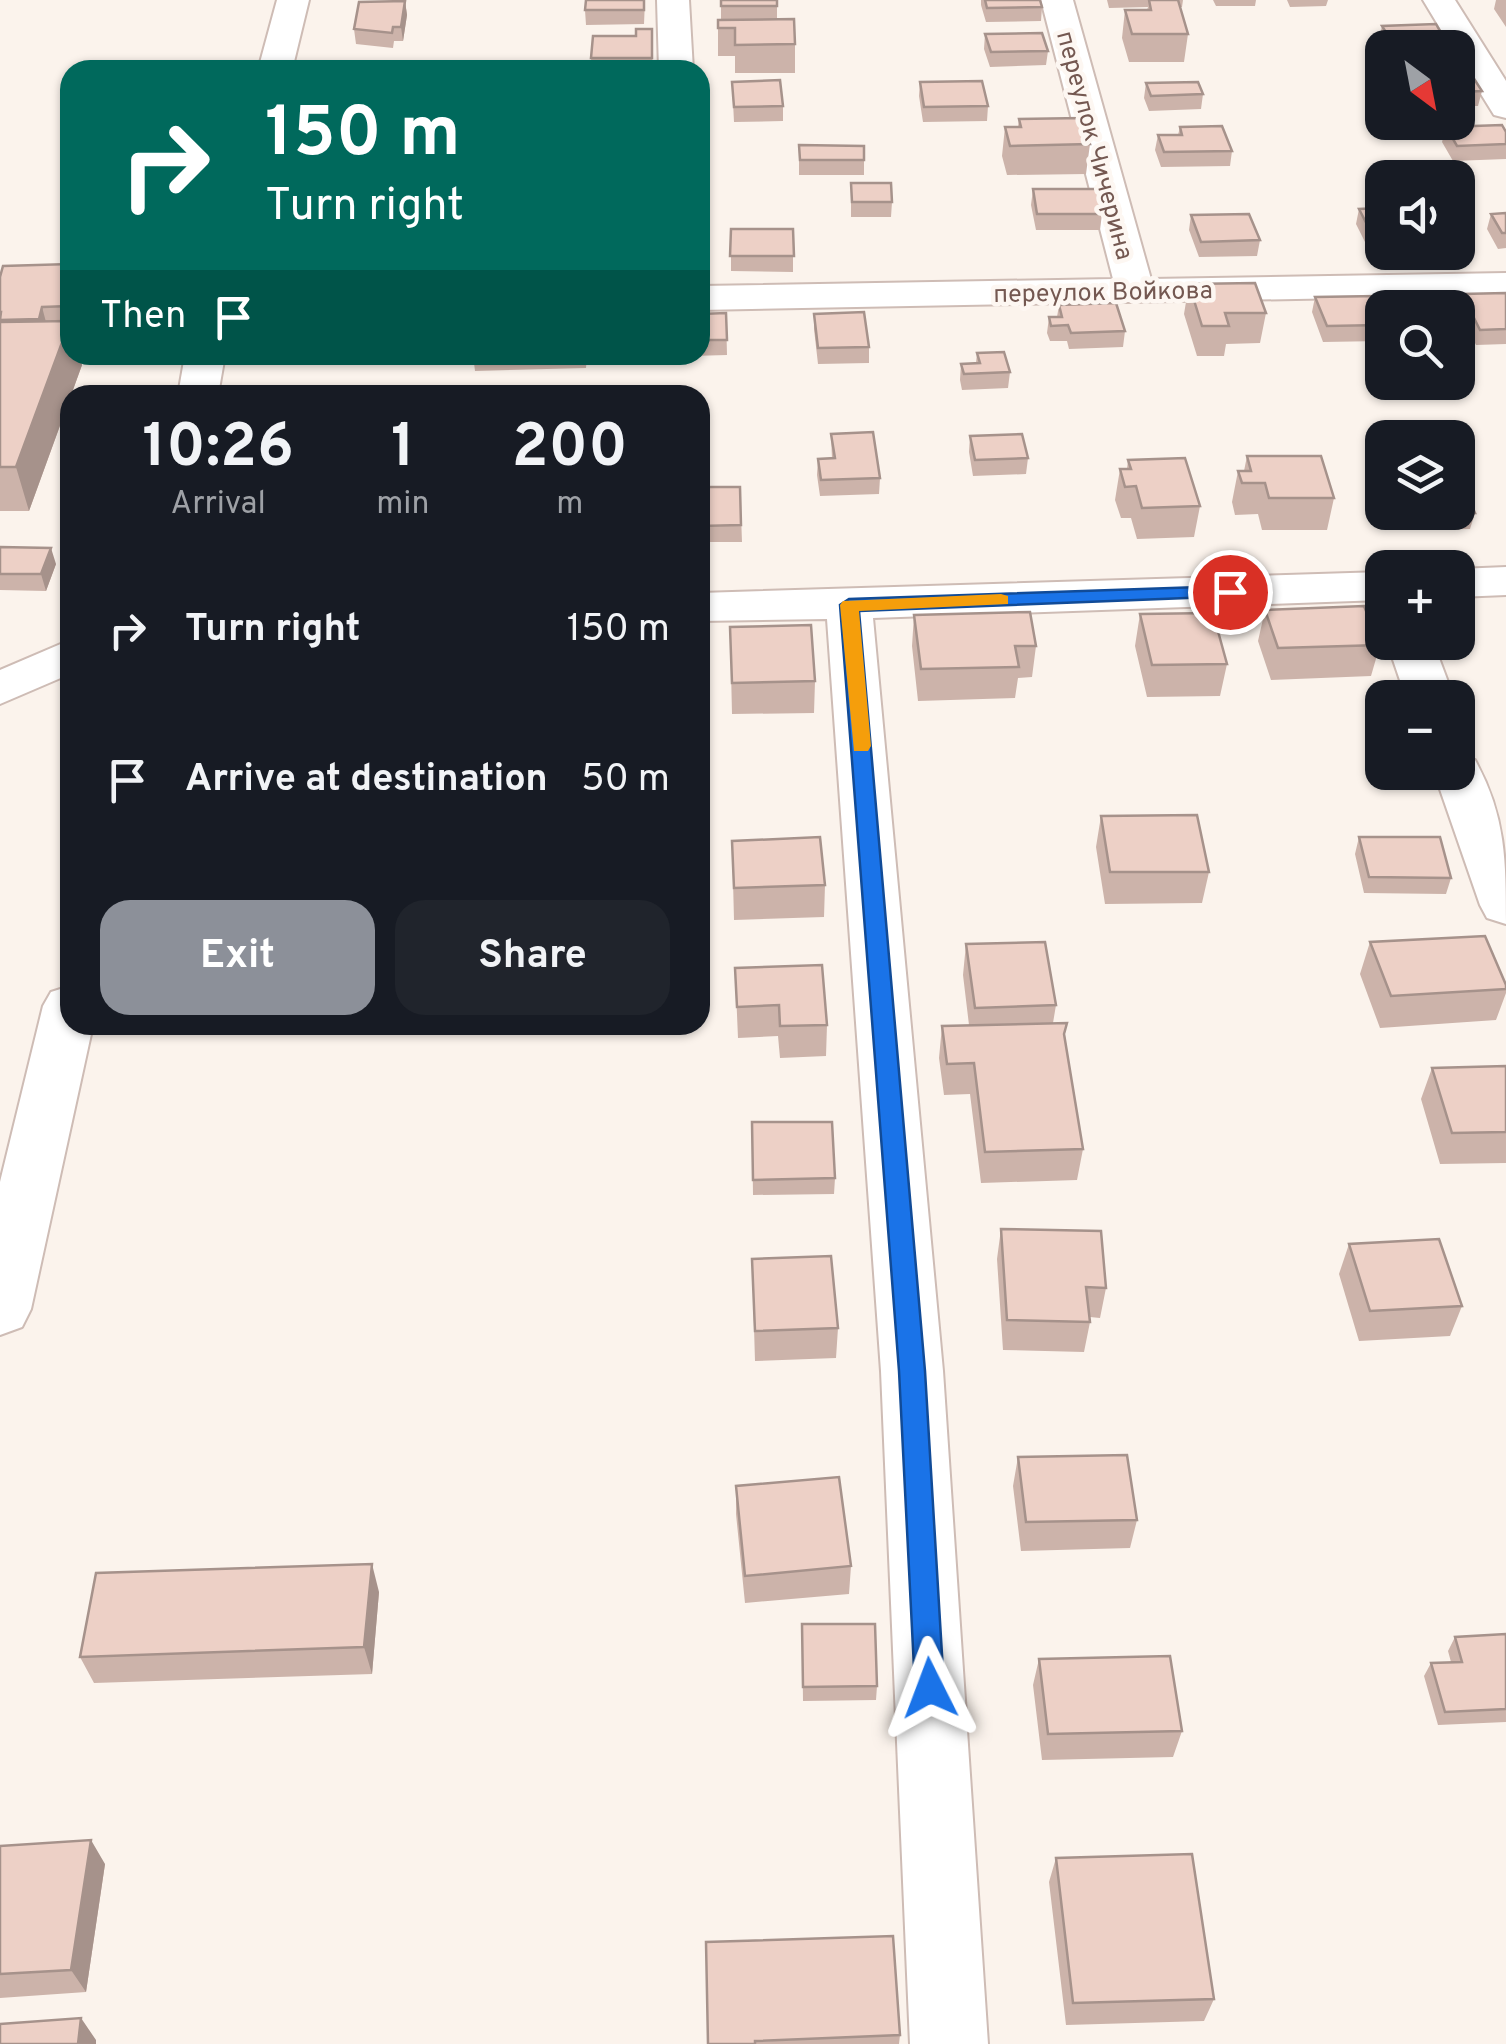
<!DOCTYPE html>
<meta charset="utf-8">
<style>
:root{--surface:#171b24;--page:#20242c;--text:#f1f3f6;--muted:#9ea1a6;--accent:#8c9099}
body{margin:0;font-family:Overpass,sans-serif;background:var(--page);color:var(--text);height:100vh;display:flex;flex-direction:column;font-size:38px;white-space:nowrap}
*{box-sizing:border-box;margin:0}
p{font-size:32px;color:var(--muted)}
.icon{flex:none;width:55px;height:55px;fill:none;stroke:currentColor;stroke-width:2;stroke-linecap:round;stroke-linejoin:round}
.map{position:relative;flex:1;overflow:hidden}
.drawer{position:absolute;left:60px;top:385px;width:650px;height:650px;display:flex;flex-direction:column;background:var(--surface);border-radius:30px;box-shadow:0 2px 8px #0004}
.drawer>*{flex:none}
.hud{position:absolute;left:60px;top:60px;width:650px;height:305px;border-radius:30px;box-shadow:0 2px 8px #0004;background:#00695c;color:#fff;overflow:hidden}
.needle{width:65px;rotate:148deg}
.fabs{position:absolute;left:1365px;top:30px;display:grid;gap:20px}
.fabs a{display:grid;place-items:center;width:110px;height:110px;border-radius:20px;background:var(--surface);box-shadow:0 2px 8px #0004;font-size:50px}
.pin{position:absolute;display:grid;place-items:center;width:85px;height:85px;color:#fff;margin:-42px;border:5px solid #fff;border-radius:50%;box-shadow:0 2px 10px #0007}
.me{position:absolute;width:110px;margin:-55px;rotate:357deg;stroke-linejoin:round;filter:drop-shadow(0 0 8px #0008)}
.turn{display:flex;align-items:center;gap:35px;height:210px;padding:0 40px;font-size:45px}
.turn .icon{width:130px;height:130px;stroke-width:2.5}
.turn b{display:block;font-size:70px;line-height:85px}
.then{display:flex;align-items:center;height:95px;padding:0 40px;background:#0003;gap:20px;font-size:38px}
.eta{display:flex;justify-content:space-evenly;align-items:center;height:170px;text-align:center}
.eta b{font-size:60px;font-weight:700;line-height:70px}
.cta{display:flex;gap:20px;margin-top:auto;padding:20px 40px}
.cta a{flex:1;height:115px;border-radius:30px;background:var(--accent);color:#fff;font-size:40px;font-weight:700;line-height:115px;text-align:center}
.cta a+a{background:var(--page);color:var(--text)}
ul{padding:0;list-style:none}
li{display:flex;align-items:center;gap:30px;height:150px;padding:0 40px}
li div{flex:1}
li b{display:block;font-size:38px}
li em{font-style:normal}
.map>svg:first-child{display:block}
</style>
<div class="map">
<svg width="1506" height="2044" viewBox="0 0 1506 2044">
<rect width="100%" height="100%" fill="#fbf3ec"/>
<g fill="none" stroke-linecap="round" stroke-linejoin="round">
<defs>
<path id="minor" d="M277 0H309L292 70H258Z
M657 0H689L693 70H659Z
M1041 0H1073L1151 279 1506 273V295L700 310V286L1113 279Z
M1423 0H1455L1506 81V118L1494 115 1458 57V48H1452Z
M185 355H225L218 395H178Z
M1506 567V595L1458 597V569Z
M1382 572V600L873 618 943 1371 988 2044H910L881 1371 827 619 700 621V593Z
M70 640V674L0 704V670Z
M1387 642H1433L1454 698H1406Z
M1458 756 1475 760C1506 816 1506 861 1506 924L1487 918 1480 905 1434 772H1458Z
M70 986V1025H93L31 1309 22 1327 0 1335V1182L43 1006 51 992Z"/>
</defs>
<use href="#minor" stroke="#cebcb5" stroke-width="4"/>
<use href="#minor" fill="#fff" fill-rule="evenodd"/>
</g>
<path fill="#ccb3aa" d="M645 0 644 24 586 25 585 10Z
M721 0H777V19L795 44V73H735V56H718V20H721Z
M981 0H1040L1042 7 1041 21 986 22 981 5Z
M1107 0H1183L1182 7H1180L1188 34 1184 62H1129L1122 38 1125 10H1147L1148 7 1109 8Z
M1213 0H1256L1255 6H1216Z
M1287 0H1328L1326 6 1290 7Z
M1496 0H1506V27L1494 9Z
M405 1 407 15 403 41H394L393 48 356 44 354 29Z
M1382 26 1445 40 1444 48H1384L1379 40Z
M985 34 1048 51 1046 65 990 67 984 49Z
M636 36 653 43 652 70H592L591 58Z
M1458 74 1482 91 1478 106H1458Z
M732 82 783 106V121L734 122Z
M920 82 988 106 987 121 923 122 919 96Z
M1146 83 1203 94 1201 109 1149 111 1144 98Z
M1019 119 1090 144 1086 174 1007 175 1002 156 1005 127H1018Z
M1180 127 1232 151 1230 166 1161 167 1155 150 1158 135H1178Z
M1446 127 1506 132V159L1453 161 1442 142Z
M799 145 864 160V175H799Z
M851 183 892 202 891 217H851Z
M1033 189 1102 214 1100 230H1036L1031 205Z
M1382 208V252H1398L1371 254 1356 224 1359 209Z
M1506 213V248L1498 249 1487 229 1491 214Z
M1191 215 1260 240 1257 256 1199 257 1189 230Z
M731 229H793V272L731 271Z
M70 264V355L82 365 29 511H0V277Z
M1189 284 1266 313 1260 343 1226 344 1224 356H1197L1184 314Z
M1506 293V344L1476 345 1458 310 1462 294Z
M1315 297 1382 308V341L1323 342 1312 312Z
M1059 305 1125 331 1123 347 1069 349 1067 341H1050L1047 333 1049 317H1057Z
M726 313 727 355 656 357 655 355H700V314Z
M814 314 869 347V363L818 364 814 329Z
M977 353 1010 372 1008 388 962 390 960 380 961 364 976 363Z
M279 355H355V356Z
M473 355H587L586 368 475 371Z
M831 434 880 478 879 494 820 496 817 475 818 459H832Z
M970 436 1028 458 1026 474 973 476 969 452Z
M1247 456 1334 498 1327 530H1262L1258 514 1235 515 1232 502 1238 471H1244Z
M1128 460 1200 506 1194 537 1137 539 1131 518H1121L1115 500 1120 469H1127Z
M700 487H740L742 542H700Z
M1389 512H1458L1475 513 1470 529 1409 530 1405 522H1393Z
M0 547 56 564 46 591 0 590Z
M1265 610 1380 645 1371 676 1271 680 1258 641Z
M1140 614 1227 664 1220 696 1147 697 1135 646Z
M914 615 1036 646 1032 677 1018 678 1015 698 918 701 912 646Z
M730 627 815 681 814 713 732 714Z
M1101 816 1209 872 1202 903 1105 904 1096 847Z
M1359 837 1451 878 1446 894 1364 893 1355 854Z
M732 841 825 885 824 917 734 920Z
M1370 942 1506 985V993L1496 1020 1380 1028 1360 974Z
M966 944 1056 1005 1053 1023 1065 1036 1083 1149 1077 1180 981 1183 970 1094 944 1095 939 1058 942 1026 969 1025 963 975Z
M735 968 827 1025 826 1056 780 1058 778 1036 738 1038Z
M1506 1066V1163L1440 1164 1421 1099 1432 1068Z
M752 1122 835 1178 834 1194 753 1195Z
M1001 1229 1106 1288 1100 1318 1090 1317V1322L1084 1352 1003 1350 997 1259Z
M1349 1244 1462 1306 1450 1336 1359 1341 1339 1274Z
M752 1259 838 1328 836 1358 755 1361Z
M1018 1457 1137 1520 1130 1548 1021 1551 1013 1486Z
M736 1486 851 1566 849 1594 745 1603 736 1514Z
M379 1592 372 1674 94 1683 80 1657Z
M802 1624 877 1686 876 1700 803 1701Z
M1506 1634V1722L1438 1725 1424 1676 1431 1663 1451 1662 1448 1651 1455 1637Z
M1039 1659 1182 1731 1173 1757 1042 1760 1033 1685Z
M0 1846 105 1864 86 1992 0 1998Z
M1056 1858 1214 1999 1204 2021 1066 2025 1049 1882Z
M900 2035 899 2044H708Z"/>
<path fill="#a6928b" d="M405 1 407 15 403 41 401 27Z
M42 307 50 337 47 349 39 319Z
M70 324V355H80L82 365 29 511 16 467Z
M51 548 56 564 46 591 41 574Z
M372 1564 379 1592 372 1674 364 1647Z
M91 1840 105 1864 86 1992 71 1970Z
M81 2018 96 2040V2044H78Z"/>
<path fill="#edd0c6" stroke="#a6928b" stroke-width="2.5" d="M586 0H644V10H585Z
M721 0H777V6H721Z
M985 0H1040L1042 7 987 8Z
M1149 0H1178L1188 34H1132L1125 10H1151Z
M405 1 401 27H393L392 33 354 29 359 2Z
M794 19 795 44 735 45V28H718V20Z
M1436 24 1445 40 1392 42 1382 26Z
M636 29H652V58H591L593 36H636Z
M1042 33 1048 51 991 52 985 34Z
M409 68 408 70H344V69Z
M1458 74H1471L1482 91 1458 92Z
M780 80 783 106 734 107 732 82Z
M982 81 988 106 924 107 920 82Z
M1198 82 1203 94 1151 96 1146 83Z
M1082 118 1090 144 1010 146 1005 127H1021L1019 119Z
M1502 125 1506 132V144L1457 146 1446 127Z
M1222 126 1232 151 1164 152 1158 135H1182L1180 127Z
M799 145 864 146V160H800Z
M851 183H891L892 202H852Z
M1033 189H1097L1102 214H1037Z
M1382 208V238H1374L1359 209Z
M1506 213V233H1502L1491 214Z
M1249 214 1260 240 1201 242 1191 215Z
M731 229H793L794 256H730Z
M70 264V306L42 307 39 319 0 320 1 312H0V277L3 266Z
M1255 283 1266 313H1225L1229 326H1202L1189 284Z
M1506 293V329L1480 330 1462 294Z
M1378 296 1384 308 1382 325 1327 326 1315 297Z
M1116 303 1125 331 1071 333 1068 325 1051 326 1049 317H1062L1059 305Z
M864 312 869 347 818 348 814 314Z
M726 313 727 340H700V314Z
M70 321 16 467H0V322Z
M1004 352 1010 372 964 374 961 364 980 363 977 353Z
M873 432 880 478 821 480 818 459 835 458 831 434Z
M1022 434 1028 458 975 460 970 436Z
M1247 456H1321L1334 498H1269L1265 483H1242L1238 471H1251Z
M1185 458 1200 506 1142 508 1136 486 1125 487 1120 469H1131L1128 460Z
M1458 479H1460L1475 513 1413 514 1412 512H1458Z
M700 487H740L741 525 700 526Z
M0 547 51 548 41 574H0Z
M1364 606 1380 645 1278 648 1265 610Z
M1030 612 1036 646H1015L1019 667 921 669 914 615Z
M1213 613 1227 664 1152 665 1140 614Z
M811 625 815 681 732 683 730 627Z
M1197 815 1209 872H1110L1101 816Z
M820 837 825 885 734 888 732 841Z
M1359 837H1440L1451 878 1369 877Z
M1485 936 1506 985V989L1391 996 1370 942Z
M1045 942 1056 1005 975 1008 966 944Z
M822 965 827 1025 780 1026 779 1005 737 1007 735 968Z
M1067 1023 1064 1034 1083 1149 985 1152 974 1063 947 1064 942 1026Z
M1506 1066V1132L1452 1133 1432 1068Z
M752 1122H832L835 1178 753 1180Z
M1001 1229 1101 1231 1106 1288 1086 1287 1090 1322 1007 1320Z
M1439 1239 1462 1306 1370 1311 1349 1244Z
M831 1256 838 1328 755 1331 752 1259Z
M1127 1455 1137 1520 1026 1522 1018 1457Z
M839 1477 851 1566 745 1576 736 1486Z
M372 1564 364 1647 80 1657 96 1573Z
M802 1624H875L877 1686 803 1687Z
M1506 1634V1709L1445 1712 1431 1663 1462 1662 1455 1637Z
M1170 1656 1182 1731 1048 1734 1039 1659Z
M91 1840 71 1970 0 1974V1846Z
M1192 1854 1214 1999 1073 2003 1056 1858Z
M893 1936 900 2035 755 2041V2044H708L706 1942Z
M81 2018 78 2044H0V2024Z"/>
<path fill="#1a73e8" stroke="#114b97" stroke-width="2.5" d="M1230 586 1237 587V596L859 611 925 1371 944 1688 940 1697 930 1701 920 1697 915 1688 899 1371 840 605 849 599Z"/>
<path fill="#f59e0b" d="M1001 594 1008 596V604L859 611 871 746 868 751H854L840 605 843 601Z"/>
<g text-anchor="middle" stroke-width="9" stroke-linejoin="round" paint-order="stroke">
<g font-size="25" fill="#745851" stroke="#fdf7f2">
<text transform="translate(1096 145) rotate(75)" y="9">переулок Чичерина</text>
<text transform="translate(1103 291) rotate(-1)" y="9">переулок Войкова</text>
</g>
</g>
</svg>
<div class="fabs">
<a><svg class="needle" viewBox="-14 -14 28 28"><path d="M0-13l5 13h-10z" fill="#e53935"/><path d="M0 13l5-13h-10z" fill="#9ea1a6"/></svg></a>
<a><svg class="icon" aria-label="sound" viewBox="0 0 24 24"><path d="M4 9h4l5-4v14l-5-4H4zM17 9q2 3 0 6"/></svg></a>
<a><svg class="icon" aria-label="search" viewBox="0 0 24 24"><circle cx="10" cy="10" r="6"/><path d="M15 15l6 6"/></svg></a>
<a><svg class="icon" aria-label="layers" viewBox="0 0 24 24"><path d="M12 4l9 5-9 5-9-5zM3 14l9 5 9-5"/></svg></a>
<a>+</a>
<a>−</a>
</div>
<div class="pin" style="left:1230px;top:592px;background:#d93025"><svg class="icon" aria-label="arrive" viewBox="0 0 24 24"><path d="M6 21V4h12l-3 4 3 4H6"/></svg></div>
<svg class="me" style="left:930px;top:1688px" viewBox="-20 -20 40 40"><path d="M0-17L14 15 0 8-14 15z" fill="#1a73e8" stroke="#fff" stroke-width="4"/></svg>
<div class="hud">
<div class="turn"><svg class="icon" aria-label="right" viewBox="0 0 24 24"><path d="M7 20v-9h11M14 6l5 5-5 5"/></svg><div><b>150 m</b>Turn right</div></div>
<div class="then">Then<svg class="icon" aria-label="arrive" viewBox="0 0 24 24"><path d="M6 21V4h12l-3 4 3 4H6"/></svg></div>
</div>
<section class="drawer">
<div class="eta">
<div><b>10:26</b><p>Arrival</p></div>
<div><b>1</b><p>min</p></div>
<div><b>200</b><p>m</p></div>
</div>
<ul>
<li><svg class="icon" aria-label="right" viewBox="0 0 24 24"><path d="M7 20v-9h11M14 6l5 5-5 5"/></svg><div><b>Turn right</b></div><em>150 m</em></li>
<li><svg class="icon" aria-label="arrive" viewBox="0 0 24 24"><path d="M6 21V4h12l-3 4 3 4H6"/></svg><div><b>Arrive at destination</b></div><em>50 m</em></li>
</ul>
<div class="cta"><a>Exit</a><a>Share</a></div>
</section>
</div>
